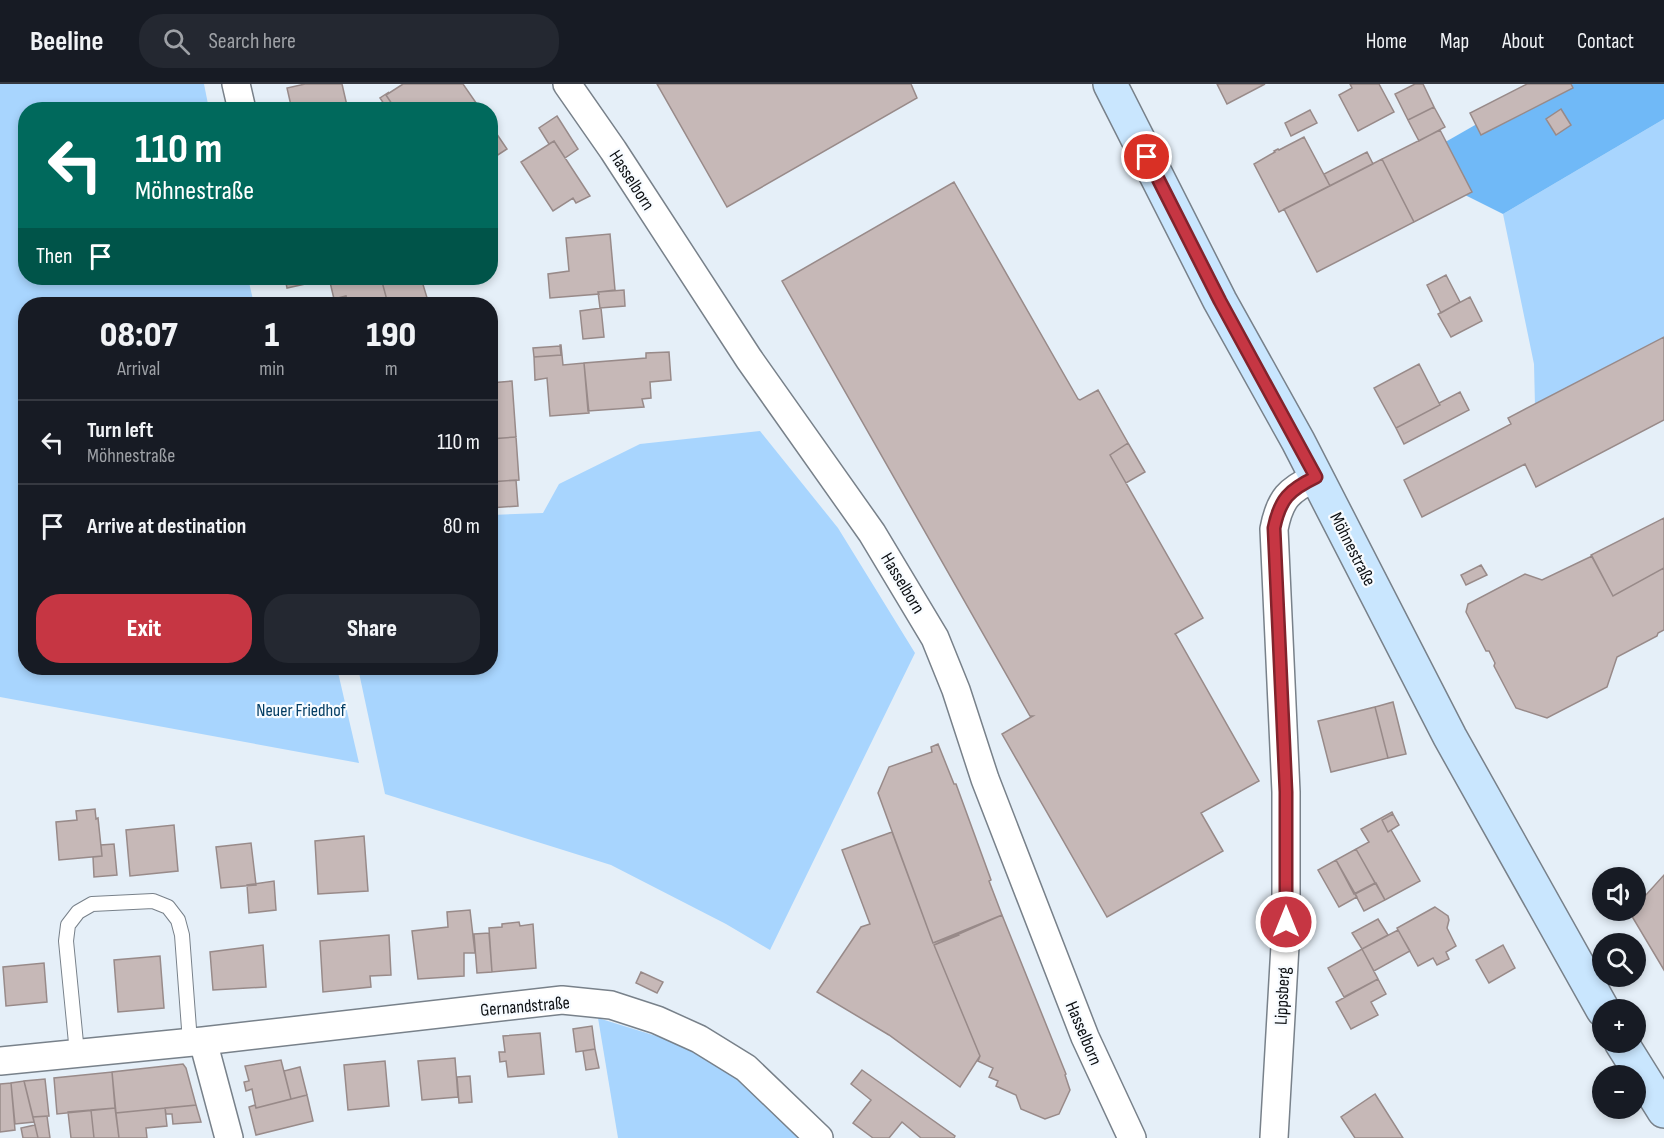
<!DOCTYPE html>
<meta charset="utf-8">
<style>
:root{--surface:#171b24;--page:#242831;--text:#f1f3f6;--muted:#9ea1a6;--line:#363941;--accent:#c63643}
body{margin:0;font-family:"Sofia Sans Condensed",sans-serif;background:var(--page);color:var(--text);height:100vh;display:flex;flex-direction:column;font-size:22px;white-space:nowrap}
*{box-sizing:border-box;margin:0}
p{font-size:20px;color:var(--muted)}
.icon{flex:none;width:33px;height:33px;fill:none;stroke:currentColor;stroke-width:2;stroke-linecap:round;stroke-linejoin:round}
.map{position:relative;flex:1;overflow:hidden}
.drawer{position:absolute;left:18px;top:213px;width:480px;height:378px;display:flex;flex-direction:column;background:var(--surface);border-radius:24px;box-shadow:0 3px 9px #0003}
.drawer>*{flex:none}
.hud{position:absolute;left:18px;top:18px;width:480px;height:183px;border-radius:24px;box-shadow:0 3px 9px #0003;background:#00695c;color:#fff;overflow:hidden}
.fabs{position:absolute;left:1592px;top:783px;display:grid;gap:12px}
.fabs a{display:grid;place-items:center;width:54px;height:54px;border-radius:50%;background:var(--surface);box-shadow:0 3px 9px #0003;font-size:30px}
.pin{position:absolute;display:grid;place-items:center;width:51px;height:51px;color:#fff;margin:-26px;border:3px solid #fff;border-radius:50%;box-shadow:0 2px 6px #0007}
.me{position:absolute;width:66px;margin:-33px;rotate:0deg;stroke-linejoin:round;filter:drop-shadow(0 0 4px #0008)}
.turn{display:flex;align-items:center;gap:21px;height:126px;padding:0 18px;font-size:27px}
.turn .icon{width:78px;height:78px;stroke-width:2.5}
.turn b{display:block;font-size:42px;line-height:51px}
.then{display:flex;align-items:center;height:57px;padding:0 18px;background:#0003;gap:12px;font-size:22px}
.eta{display:flex;justify-content:space-evenly;align-items:center;height:102px;text-align:center}
.eta b{font-size:36px;font-weight:800;line-height:42px}
.button{display:flex;gap:12px;margin-top:auto;padding:12px 18px}
.button a{flex:1;height:69px;border-radius:24px;background:var(--accent);color:#fff;font-size:24px;font-weight:800;line-height:69px;text-align:center}
.button a+a{background:var(--page);color:var(--text)}
ul{padding:0;list-style:none}
li{display:flex;align-items:center;gap:18px;height:84px;padding:0 18px;border-top:2px solid var(--line)}
li div{flex:1}
li b{display:block;font-size:22px}
li em{font-style:normal}
header{display:flex;align-items:center;gap:36px;box-sizing:border-box;height:84px;padding:0 30px;background:var(--surface);border-bottom:2px solid var(--line)}
header strong{font-size:28px}
nav{display:flex;gap:33px;margin-inline-start:auto;font-size:21px}
.search{width:420px;height:54px;background:var(--page);display:flex;align-items:center;gap:15px;box-sizing:border-box;padding:0 21px;border-radius:24px;color:var(--muted);font-size:22px}
.map>svg:first-child{display:block}
</style>
<header>
<strong>Beeline</strong>
<div class="search"><svg class="icon" aria-label="search" viewBox="0 0 24 24"><circle cx="10" cy="10" r="6"/><path d="M15 15l6 6"/></svg>Search here</div>
<nav><a>Home</a><a>Map</a><a>About</a><a>Contact</a></nav>
</header>
<div class="map">
<svg width="1664" height="1054" viewBox="0 0 1664 1054">
<rect width="100%" height="100%" fill="#e5eff8"/>
<path fill="#a8d5fe" d="M0 0H204L209 25 26 26V194H248L254 220H26V584H337L359 679 0 613Z
M1664 35V253L1535 322 1534 280 1503 130Z
M760 347 838 444 915 569 770 866 726 840 611 781 385 710 358 584H490L491 431 543 429 559 400 640 360Z
M598 934 695 964 717 973 806 1054H618Z"/>
<path fill="#70b9f7" d="M1547 0H1664V35L1503 130 1405 81Z"/>
<path fill="#c6b8b7" stroke="#988a89" stroke-width="1.5" d="M305 0H342L348 26H292L287 4Z
M403 0H463L481 26H396L386 11Z
M657 0H911L917 14 727 123Z
M1217 0H1265L1227 20Z
M1350 0H1379L1394 28 1358 47 1339 11 1352 4Z
M1415 0H1423L1434 23 1408 36 1395 10Z
M1527 0H1571L1573 4 1481 51 1470 29Z
M389 8 386 11 396 26H388L380 14Z
M1434 23 1445 43 1419 57 1408 36Z
M1561 25 1571 41 1556 51 1546 35Z
M1310 26 1317 39 1291 52 1285 39Z
M557 32 578 65 565 74 554 57 549 60 539 44Z
M490 40 507 65 490 76Z
M1440 46 1472 108 1414 138 1382 75Z
M1304 53 1330 102 1279 128 1254 80 1275 68 1274 67 1278 65 1279 66Z
M554 57 590 112 576 119 573 114 553 127 521 78Z
M1367 68 1373 80 1330 102 1324 90Z
M1382 75 1414 138 1317 188 1284 125Z
M954 98 1078 315 1080 316 1098 306 1128 359 1110 371 1203 534 1175 550 1176 551 1259 697 1201 729 1223 767 1107 833 1002 650 1033 632H1030L782 197Z
M610 150 615 206 598 208 599 210 550 214 548 190 569 187 566 154Z
M1446 191 1460 218 1441 229 1427 201Z
M285 194H332L287 204Z
M329 194H381L388 220H348L346 212 334 215Z
M381 194H421L428 217 415 220H388Z
M624 206 625 222 600 224 598 208Z
M1470 213 1482 237 1451 253 1438 230Z
M601 224 604 253 583 255 580 227Z
M1664 253V336L1536 403 1525 380 1422 433 1404 396 1511 340 1508 334Z
M560 261H561L563 281 584 279 589 329 550 332 547 294 535 296 534 273 561 271Z
M560 262 561 271 534 273 533 264Z
M669 268 671 296 650 298 651 314 642 315 644 323 588 327 584 279 646 274V269Z
M1419 280 1440 321 1396 344 1374 304Z
M512 297 516 353 490 355V299Z
M1460 308 1469 326 1404 360 1396 344 1440 321 1439 319Z
M516 353 519 396 490 398V355Z
M1128 359 1145 388 1126 399 1110 371Z
M516 396 518 422 490 424V398Z
M1664 434V484L1613 512 1591 471Z
M1592 472 1613 512 1664 484V546L1658 549 1657 552 1617 573 1607 603 1547 634 1516 624 1494 582 1495 579 1489 567H1486L1466 528 1468 520 1525 490 1542 496Z
M1481 481 1487 491 1466 501 1461 491Z
M1393 618 1406 670 1388 674 1375 623Z
M1375 623 1388 674 1331 688 1318 637Z
M938 660 954 700H956L991 796 989 797 1002 831 933 859 878 709 889 683 932 668 931 663Z
M95 725 96 735 98 734 102 772 59 776 56 738 77 736 76 727Z
M1392 728 1393 730 1382 736 1388 748 1391 746 1420 797 1385 816 1356 765 1369 758 1361 745Z
M1393 730 1399 741 1388 748 1382 736Z
M174 741 178 787 130 792 126 746Z
M892 748 933 859 959 849V851L934 861 980 972 960 1003 889 951 817 908 861 843 870 840 842 766Z
M364 752 368 807 318 810 315 757Z
M251 759 256 801 221 804 216 763Z
M114 760 117 791 94 793 93 773 102 772 101 761Z
M1356 765 1375 799 1354 810 1336 776Z
M1336 776 1357 813 1339 823 1318 786Z
M1664 791V886L1630 829 1635 826V823Z
M274 797 276 826 249 829 247 801Z
M1376 799 1385 816 1364 827 1355 810Z
M1435 823 1448 832 1449 836 1447 844 1456 862 1446 868 1449 875 1437 881 1433 874 1418 882 1397 844Z
M470 826 475 869H464V892L418 895 412 847 448 843 447 828Z
M1002 831 1066 990 1065 991 1070 1006 1059 1030 1045 1035 1021 1025 1016 1011 996 1002 998 997 989 993 993 984 978 977 980 972 934 861Z
M1378 835 1388 851 1362 865 1352 849Z
M519 838 520 842 533 840 536 884 492 888 489 844 502 843V840Z
M1398 846 1410 867 1374 887 1362 865Z
M489 849 492 888 477 889 474 850Z
M389 851 391 891 370 892 371 903 323 908 320 857Z
M263 861 266 903 213 906 210 868Z
M1503 861 1515 884 1489 899 1476 876Z
M1362 865 1378 895 1344 913 1328 884Z
M160 872 164 924 118 928 114 876Z
M44 879 47 918 6 922 3 883Z
M641 888 663 898 657 909 636 899Z
M1378 895 1386 910 1371 918 1378 931 1351 945 1336 918Z
M592 942 595 965 576 968 573 945Z
M540 949 544 990 508 993 506 977 500 978 499 968H505L503 952Z
M595 965 599 984 586 986 583 967Z
M455 974 458 1013 422 1016 418 977Z
M281 976 291 1015 256 1024 252 1005 246 1007 244 998 249 997 245 982Z
M385 977 389 1022 348 1026 344 981Z
M183 980 186 984 196 1021 116 1029 112 988Z
M300 983 307 1011 291 1015 284 987Z
M862 986 955 1052 954 1054H921L902 1038 889 1054H873L853 1039 871 1016 851 1000Z
M112 988 115 1024 57 1030 54 994Z
M470 992 472 1018 459 1019 457 993Z
M45 995 49 1032 33 1033 24 997Z
M24 997 34 1038 15 1040 11 999Z
M11 999 15 1046 0 1048V1000Z
M1375 1010 1403 1054H1355L1341 1033Z
M307 1011 313 1037 256 1051 249 1023 255 1021 256 1024Z
M196 1021 201 1038 173 1040 172 1030H166L165 1024Z
M115 1024 119 1054H94L91 1026Z
M165 1024 167 1042 146 1044 147 1054H119L116 1029Z
M91 1026 94 1054H71L68 1028Z
M47 1032 50 1054H38L33 1033Z
M35 1041 38 1054H23L21 1044Z"/>
<g fill="none" stroke-linecap="round" stroke-linejoin="round">
<defs>
<path id="lane" d="M77 969 66 857 68 841 78 828 92 820 153 817 168 823 178 836 182 851 190 958"/>
<path id="street" d="M236 0 242 26
M567 0 613 66 749 275 872 449 935 554 956 606 985 695 1085 953 1132 1054
M203 957 229 1054
M0 977 203 957 562 916 611 921 657 936 699 955 746 984 819 1054
M1274 1054 1286 844V708L1274 445C1280 414 1289 406 1316 393"/>
<path id="secondary" d="M1110 0 1220 217 1298 357 1450 653 1603 926
M1621 958 1664 1027"/>
</defs>
<use href="#lane" stroke="#78818a" stroke-width="16"/>
<use href="#street" stroke="#78818a" stroke-width="30"/>
<use href="#secondary" stroke="#78818a" stroke-width="36"/>
<use href="#lane" stroke="#fff" stroke-width="14"/>
<use href="#street" stroke="#fff" stroke-width="27"/>
<use href="#secondary" stroke="#c9e6fe" stroke-width="33"/>
</g>
<g fill="none" stroke-linecap="round" stroke-linejoin="round">
<defs>
<path id="route" d="M1147 73 1220 217 1316 393C1289 406 1280 415 1274 444L1286 708V838"/>
</defs>
<use href="#route" stroke="#81232c" stroke-width="15"/>
<use href="#route" stroke="#c63643" stroke-width="10"/>
</g>
<g text-anchor="middle" stroke-width="4.5" stroke-linejoin="round" paint-order="stroke">
<g font-size="18" fill="#0c0f12" stroke="#f7fbff">
<text transform="translate(632 96) rotate(57)" y="6">Hasselborn</text>
<text transform="translate(1353 465) rotate(63)" y="6">Möhnestraße</text>
<text transform="translate(903 499) rotate(59)" y="6">Hasselborn</text>
<text transform="translate(1282 912) rotate(-87)" y="6">Lippsberg</text>
<text transform="translate(525 922) rotate(-5)" y="6">Gernandstraße</text>
<text transform="translate(1084 949) rotate(67)" y="6">Hasselborn</text>
</g>
<g font-size="18" fill="#023c63" stroke="#f7fbff">
<text x="301" y="632">Neuer Friedhof</text>
</g>
</g>
</svg>
<div class="fabs">
<a><svg class="icon" aria-label="sound" viewBox="0 0 24 24"><path d="M4 9h4l5-4v14l-5-4H4zM17 9q2 3 0 6"/></svg></a>
<a><svg class="icon" aria-label="search" viewBox="0 0 24 24"><circle cx="10" cy="10" r="6"/><path d="M15 15l6 6"/></svg></a>
<a>+</a>
<a>−</a>
</div>
<div class="pin" style="left:1147px;top:73px;background:#d93025"><svg class="icon" aria-label="arrive" viewBox="0 0 24 24"><path d="M6 21V4h12l-3 4 3 4H6"/></svg></div>
<svg class="me" style="left:1286px;top:838px" viewBox="-20 -20 40 40"><circle r="17" fill="#c63643" stroke="#fff" stroke-width="3"/><path d="M0-11L8 9 0 5-8 9z" fill="#fff"/></svg>
<div class="hud">
<div class="turn"><svg class="icon" aria-label="left" viewBox="0 0 24 24"><path d="M17 20v-9H6M10 6l-5 5 5 5"/></svg><div><b>110 m</b>Möhnestraße</div></div>
<div class="then">Then<svg class="icon" aria-label="arrive" viewBox="0 0 24 24"><path d="M6 21V4h12l-3 4 3 4H6"/></svg></div>
</div>
<section class="drawer">
<div class="eta">
<div><b>08:07</b><p>Arrival</p></div>
<div><b>1</b><p>min</p></div>
<div><b>190</b><p>m</p></div>
</div>
<ul>
<li><svg class="icon" aria-label="left" viewBox="0 0 24 24"><path d="M17 20v-9H6M10 6l-5 5 5 5"/></svg><div><b>Turn left</b><p>Möhnestraße</p></div><em>110 m</em></li>
<li><svg class="icon" aria-label="arrive" viewBox="0 0 24 24"><path d="M6 21V4h12l-3 4 3 4H6"/></svg><div><b>Arrive at destination</b></div><em>80 m</em></li>
</ul>
<div class="button"><a>Exit</a><a>Share</a></div>
</section>
</div>
